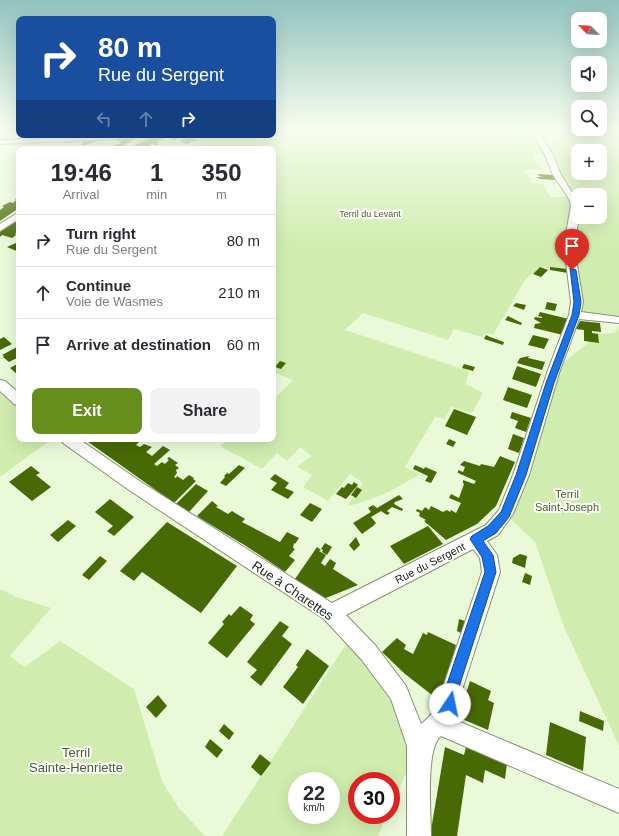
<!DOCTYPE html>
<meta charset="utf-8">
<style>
:root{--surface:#fff;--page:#f2f2f3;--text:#2b2b33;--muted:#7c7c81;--line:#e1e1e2;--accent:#658e1d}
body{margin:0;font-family:Helvetica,sans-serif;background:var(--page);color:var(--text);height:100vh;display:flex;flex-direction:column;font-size:15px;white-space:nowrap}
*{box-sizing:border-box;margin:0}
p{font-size:13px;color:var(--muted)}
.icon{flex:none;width:22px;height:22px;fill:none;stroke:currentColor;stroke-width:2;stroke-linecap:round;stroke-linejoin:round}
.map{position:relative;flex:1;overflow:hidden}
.panel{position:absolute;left:16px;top:146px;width:260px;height:296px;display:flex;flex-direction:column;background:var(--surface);border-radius:8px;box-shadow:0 4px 16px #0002}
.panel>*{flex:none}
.hud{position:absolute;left:16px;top:16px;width:260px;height:122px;border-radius:8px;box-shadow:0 4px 16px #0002;background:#1a4fa0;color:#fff;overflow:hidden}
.needle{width:26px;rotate:294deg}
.controls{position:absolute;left:571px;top:12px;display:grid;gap:8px}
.controls a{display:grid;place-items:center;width:36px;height:36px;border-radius:8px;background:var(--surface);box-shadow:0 4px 16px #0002;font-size:20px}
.speed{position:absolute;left:288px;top:772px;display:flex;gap:8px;font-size:20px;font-weight:700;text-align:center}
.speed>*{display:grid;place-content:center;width:52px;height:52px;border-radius:50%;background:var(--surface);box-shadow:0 4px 16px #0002;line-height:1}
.speed small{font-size:10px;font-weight:400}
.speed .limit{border:6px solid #d22;background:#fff;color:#111}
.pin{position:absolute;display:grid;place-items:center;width:34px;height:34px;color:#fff;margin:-41px -17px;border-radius:50% 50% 50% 0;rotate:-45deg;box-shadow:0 0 4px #0007}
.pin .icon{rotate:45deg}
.me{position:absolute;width:44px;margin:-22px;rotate:11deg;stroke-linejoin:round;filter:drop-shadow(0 0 3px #0008)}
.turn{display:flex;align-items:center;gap:14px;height:84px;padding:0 16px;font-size:18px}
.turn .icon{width:52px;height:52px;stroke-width:2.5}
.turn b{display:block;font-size:28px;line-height:34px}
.lanes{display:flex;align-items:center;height:38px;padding:0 16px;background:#0003;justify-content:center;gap:20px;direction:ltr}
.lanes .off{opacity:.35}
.eta{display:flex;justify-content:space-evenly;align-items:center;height:68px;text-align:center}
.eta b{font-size:24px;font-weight:600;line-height:28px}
.cta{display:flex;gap:8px;margin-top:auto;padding:8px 16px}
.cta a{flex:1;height:46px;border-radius:8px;background:var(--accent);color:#fff;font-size:16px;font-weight:600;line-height:46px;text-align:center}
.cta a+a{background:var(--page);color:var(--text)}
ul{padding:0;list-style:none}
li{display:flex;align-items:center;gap:12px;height:52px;padding:0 16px;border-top:1px solid var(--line)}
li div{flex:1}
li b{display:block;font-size:15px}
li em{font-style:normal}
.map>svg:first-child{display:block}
</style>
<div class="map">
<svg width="619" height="836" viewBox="0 0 619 836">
<rect width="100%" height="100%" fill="#eafad9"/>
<path fill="#d0edaf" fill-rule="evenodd" d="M273 129H534L546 148 571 129H619V322L575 315 572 270 540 267 525 280 493 335 487 333 482 337 454 329 448 340 363 313 345 330 469 371 466 384 483 393 472 413 451 407 445 419 435 417 405 467 420 474C397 488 374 501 347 506L363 483 350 474 328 501 303 487 312 475 297 467 311 456 300 447 287 461 277 453 262 469 220 446 229 439H273V400L293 380 273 372V149H191L206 135H273ZM578 151H600V173H578ZM534 154 549 155 572 197H550L543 184 532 183 524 170 543 169 537 164ZM578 195H600V217H578Z
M619 325V746L564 627 535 542 505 514 554 370 599 334 615 333Z
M0 382 19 398V439H52L0 477Z
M0 589 16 597 51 608 10 656 25 667 60 641 134 689 162 781 179 808 205 836H0Z
M352 635 368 652 418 746 391 807V781H357V815H387L378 836H222ZM297 781H331V815H297Z"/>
<path fill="#486a05" d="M45 135H104L103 136 58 137Z
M156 135H180L176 137 178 138 171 141 173 139 169 138 172 136 169 135 165 137H168L157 141 159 142 155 143 159 144 157 145 152 144 143 149H129Z
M105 138 85 145H82L84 141 69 143 55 141Z
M120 138H137L116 149 98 147 101 146 110 147 117 144H119L121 143H119L122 141H117Z
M187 138 196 139H195L198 140 187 144 181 142 184 141 180 140Z
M538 174 554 175 556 179H555L556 180 540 179 536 177H543L539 176Z
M19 197V208L0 221V210L4 207 2 206 10 202 13 203 16 200 15 199Z
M19 219V231L15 234 16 235 15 236 12 238 2 235 0 237V232Z
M16 243 19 244V252L7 247Z
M540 267 548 270 541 277 533 274Z
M550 267 567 269 568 273 550 270Z
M547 302 557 304 555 311 545 309Z
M516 303 526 305 524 310 513 306Z
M540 312 569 319 563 335 534 328 535 324 541 323 534 319 535 317 542 318V317L538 316Z
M508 316 522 323 521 325 505 320Z
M580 321 600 323 601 332 592 331V333L598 334 599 343 584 341V330L576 329Z
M486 335 490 337 504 342 503 345 484 339Z
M533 335 549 339 544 349 528 345Z
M4 337 12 344 0 350V339Z
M19 346V357L9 362 3 357 4 356 2 355Z
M529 356 528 358 545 362 542 370 517 363 520 358Z
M280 361 286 363 281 369 275 367Z
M19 363V375H18L10 368Z
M464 364 475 367 473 371 462 368Z
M517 366 541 374 536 387 512 379Z
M508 387 532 395 527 408 503 400Z
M454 409 476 417 467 435 445 426Z
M512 412 531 418 526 432 515 428 518 421 510 418Z
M513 434 524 438 519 453 508 449Z
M84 439H138L140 441 136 445 140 447 144 444 152 447 146 452 152 456 163 446 170 450 154 464 157 466 162 462 165 464 169 460 167 459 169 457 178 463 175 465 179 468 176 470 177 473 174 477 176 478 177 476 183 480 189 475 194 478 193 479 196 481 174 503Z
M449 439 456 442 453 447 446 444Z
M500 456 515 462 496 506 477 524 446 540 424 521 426 520 419 516 420 513 416 511 417 509 422 511 425 507 429 510 431 506 443 512 447 510 450 512 451 510 456 513 461 503 449 498 451 494 459 498 464 484 463 483V480L474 484 476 481 458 473V470L463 472 465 467 460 465 464 461 480 466 481 464 494 467Z
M239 465 245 468 226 486 220 483 225 477 224 476 227 473 229 474Z
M415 465 424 469 425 467 437 472 431 483 425 481 428 476 413 469Z
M31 466 40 473 36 475 51 487 32 501 9 482Z
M275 474 289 483 285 488 294 492 288 499 271 490 277 483 270 479Z
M354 482 358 485 346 499 336 494 342 487 344 488 348 483 352 485Z
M196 484 208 491 189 512 176 504Z
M357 487 362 490 356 498 351 495Z
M399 495 403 499 395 502 394 504 403 509 402 511 392 507 387 511 390 513 387 515 381 511 371 517 376 523 373 526 362 534 353 523 371 512 368 508 373 505 377 508Z
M110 499 134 517 114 536 107 531 113 526 95 512Z
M212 501 218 506 216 507 228 514 232 511 245 519 242 522 280 542 287 532 299 538 295 544 294 543 293 548 295 549 289 556 295 560 285 572 246 546 203 520 197 516Z
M310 503 322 509 312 522 300 515Z
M68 520 76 526 58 542 50 535Z
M167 522 237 566 201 613 142 572 134 581 120 571Z
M428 526 443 544 404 564 390 546Z
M356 537 360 545 354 551 349 545Z
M325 543 332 547 327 555 322 552 323 550 321 549Z
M317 547 321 550 319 551 326 555 321 563 325 566 330 559 336 563 333 569 358 585 326 598H321L295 579Z
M520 554 527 556 525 568 512 563 513 558Z
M100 556 107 561 89 580 82 575Z
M525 573 532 576 530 585 522 582Z
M240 606 253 615 250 620 255 624 227 658 208 643 224 624 222 622 229 614 231 616Z
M459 619 465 621 461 633 457 631Z
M280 621 289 627 282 636 292 644 261 686 250 677 257 670 247 662Z
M428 632 456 645 441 702 405 674 382 652 397 638 406 645 404 649 413 654 423 633 427 635Z
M307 649 329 666 303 704 283 687 298 667 296 665Z
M470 681 491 691 488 700 494 703 488 730 462 719 460 713Z
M158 695 167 706 156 718 146 707Z
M580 711 604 721 603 731 579 721Z
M550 722 586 737 583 771 546 755Z
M224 724 234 733 229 740 219 731Z
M210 739 223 750 217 758 205 747Z
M445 747 464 755 466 747 507 763 505 779 485 770 483 783 466 775 457 836H431V830Z
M260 754 271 763 261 776 251 767Z"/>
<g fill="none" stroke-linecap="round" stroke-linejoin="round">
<defs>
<path id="minor" d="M531 129H537L553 155 561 175 578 202 579 217 574 246 583 302 581 312 619 317V323L579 319 560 370 529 475 513 514 498 535 487 541 497 555 500 572 462 690 461 704 453 719 619 789V813L441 736C425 748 431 815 431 836H407V746L391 699 361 659 324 619 129 490 63 443 61 439H79L141 482 332 603 486 525 499 510 513 475 548 370 569 315 571 302 564 246 571 205 568 197 553 175 545 155ZM473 549 480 558 482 572 442 690C439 705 433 715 421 724L406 686 375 645 346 615Z
M121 135 150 136 128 149H119L137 138 0 144V140Z
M19 212V219L0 231V224Z
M0 380 5 381 19 393V406L14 404 0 391Z"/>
</defs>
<use href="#minor" stroke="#849274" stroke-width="2"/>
<use href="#minor" fill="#fff" fill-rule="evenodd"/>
</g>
<linearGradient id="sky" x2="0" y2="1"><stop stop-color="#92c3be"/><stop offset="0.52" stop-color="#f6fdee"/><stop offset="1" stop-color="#f6fdee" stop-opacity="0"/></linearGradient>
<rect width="619" height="246" fill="url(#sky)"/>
<path fill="#1a73e8" stroke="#114b97" d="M570 268 576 270 581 302 579 315 554 383 526 475 509 517 496 533 483 541 493 555 496 572 458 690 454 708 450 710 445 708 443 704 445 690 485 572 482 557 470 539 472 536 488 526 501 512 516 475 546 383 572 315 574 302Z"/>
<g text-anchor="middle" stroke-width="4" stroke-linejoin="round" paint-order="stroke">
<g font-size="9" fill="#476023" stroke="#fff">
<text x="370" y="217">Terril du Levant</text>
</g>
<g font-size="11" fill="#476023" stroke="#fff">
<text x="567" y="498">Terril<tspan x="567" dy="13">Saint-Joseph</tspan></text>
</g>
<g font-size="11" fill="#23291c" stroke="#fff">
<text transform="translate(430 563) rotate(-27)" y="4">Rue du Sergent</text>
</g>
<g font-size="13" fill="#23291c" stroke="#fff">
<text transform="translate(293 590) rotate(34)" y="5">Rue à Charettes</text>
</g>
<g font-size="13" fill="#476023" stroke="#fff">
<text x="76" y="757">Terril<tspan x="76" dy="15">Sainte-Henriette</tspan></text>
</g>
</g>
</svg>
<div class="controls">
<a><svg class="needle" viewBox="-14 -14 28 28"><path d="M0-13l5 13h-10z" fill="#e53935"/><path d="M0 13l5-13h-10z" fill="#7c7c81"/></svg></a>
<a><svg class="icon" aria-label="sound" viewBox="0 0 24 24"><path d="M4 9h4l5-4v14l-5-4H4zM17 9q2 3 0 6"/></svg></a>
<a><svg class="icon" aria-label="search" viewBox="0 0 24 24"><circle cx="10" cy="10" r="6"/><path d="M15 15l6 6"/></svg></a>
<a>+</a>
<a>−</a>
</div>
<div class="speed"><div>22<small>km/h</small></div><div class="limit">30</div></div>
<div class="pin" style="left:572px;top:270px;background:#d93025"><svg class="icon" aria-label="arrive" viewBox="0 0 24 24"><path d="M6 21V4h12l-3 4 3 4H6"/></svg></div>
<svg class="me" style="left:450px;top:704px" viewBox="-20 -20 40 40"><circle r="19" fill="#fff"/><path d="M0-13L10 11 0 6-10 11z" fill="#1a73e8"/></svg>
<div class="hud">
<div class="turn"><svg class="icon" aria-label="right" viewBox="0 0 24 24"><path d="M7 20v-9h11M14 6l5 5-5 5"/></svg><div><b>80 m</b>Rue du Sergent</div></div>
<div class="lanes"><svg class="icon off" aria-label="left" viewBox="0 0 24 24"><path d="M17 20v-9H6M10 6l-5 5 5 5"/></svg><svg class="icon off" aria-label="ahead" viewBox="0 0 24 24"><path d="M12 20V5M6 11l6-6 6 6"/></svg><svg class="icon" aria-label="right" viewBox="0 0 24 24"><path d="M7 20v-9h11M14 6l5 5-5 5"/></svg></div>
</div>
<section class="panel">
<div class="eta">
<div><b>19:46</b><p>Arrival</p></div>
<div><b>1</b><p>min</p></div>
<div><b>350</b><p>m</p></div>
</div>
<ul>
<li><svg class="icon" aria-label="right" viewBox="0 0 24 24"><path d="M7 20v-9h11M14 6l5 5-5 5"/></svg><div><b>Turn right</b><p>Rue du Sergent</p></div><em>80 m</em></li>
<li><svg class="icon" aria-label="ahead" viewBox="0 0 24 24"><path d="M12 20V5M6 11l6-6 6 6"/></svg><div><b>Continue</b><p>Voie de Wasmes</p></div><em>210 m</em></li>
<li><svg class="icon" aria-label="arrive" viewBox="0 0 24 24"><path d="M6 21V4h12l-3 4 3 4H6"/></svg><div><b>Arrive at destination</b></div><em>60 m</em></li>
</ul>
<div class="cta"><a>Exit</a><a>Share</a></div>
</section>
</div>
